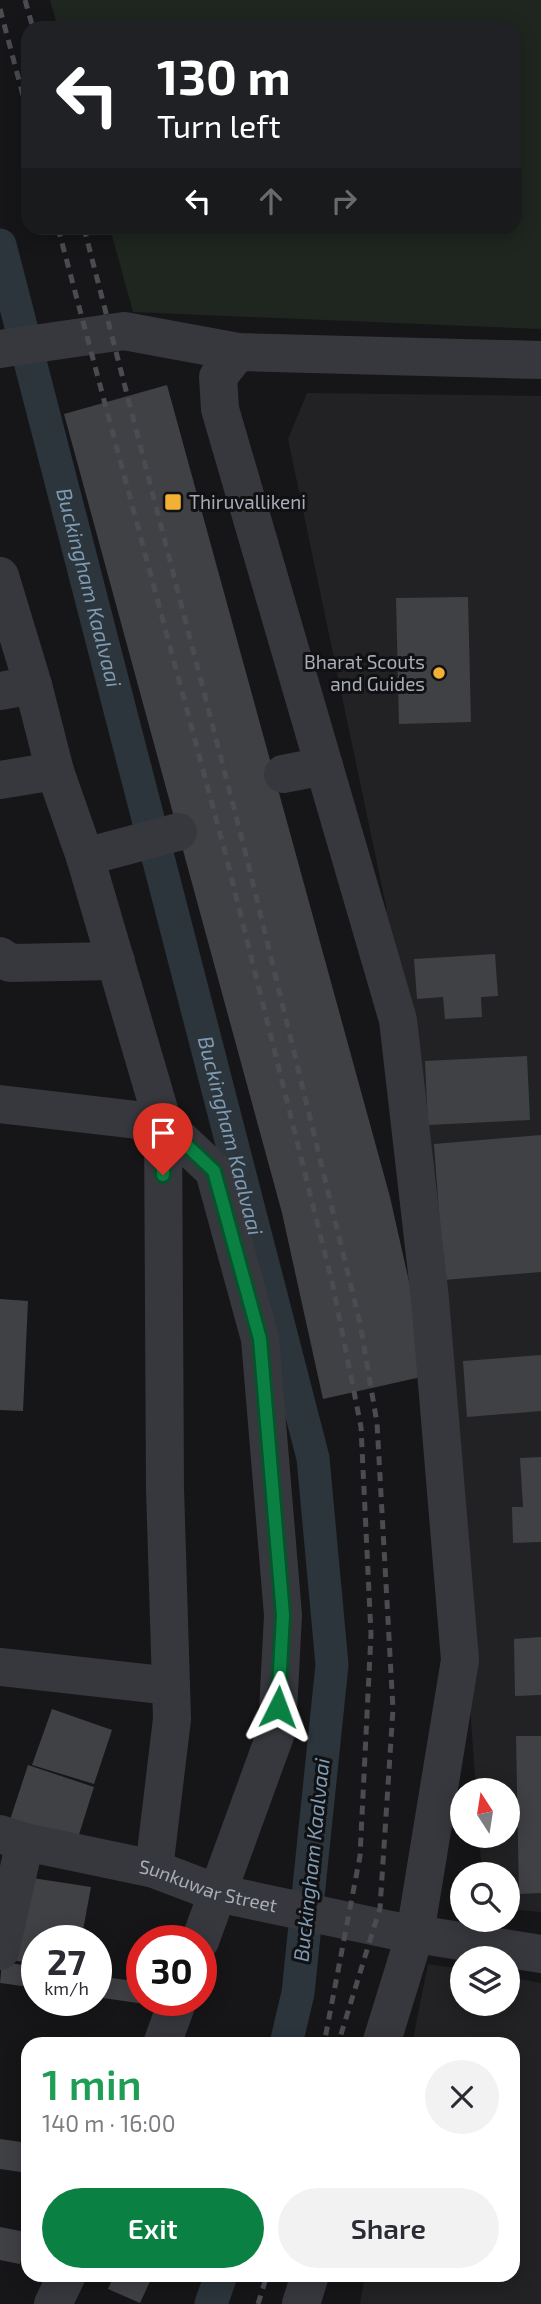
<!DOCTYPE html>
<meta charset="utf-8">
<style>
:root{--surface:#fff;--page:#f2f2f3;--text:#2b2b33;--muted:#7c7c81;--accent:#0b8043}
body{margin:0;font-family:"Exo 2",sans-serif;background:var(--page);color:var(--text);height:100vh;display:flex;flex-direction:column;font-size:26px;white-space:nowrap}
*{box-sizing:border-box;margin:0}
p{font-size:23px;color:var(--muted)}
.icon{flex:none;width:38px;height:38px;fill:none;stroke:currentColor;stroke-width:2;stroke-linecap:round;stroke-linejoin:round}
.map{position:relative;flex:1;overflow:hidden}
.sheet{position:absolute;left:21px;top:2037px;width:499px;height:245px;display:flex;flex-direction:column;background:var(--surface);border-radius:21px;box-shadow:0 4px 18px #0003}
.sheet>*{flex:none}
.banner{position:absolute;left:21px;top:21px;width:500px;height:214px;border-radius:21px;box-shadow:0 4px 18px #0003;background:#202124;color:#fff;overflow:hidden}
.needle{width:46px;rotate:348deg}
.fabs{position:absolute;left:450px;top:1778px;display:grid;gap:14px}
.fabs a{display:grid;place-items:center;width:70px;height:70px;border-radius:50%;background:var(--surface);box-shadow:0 4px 18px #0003;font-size:35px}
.speed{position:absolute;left:21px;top:1925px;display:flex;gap:14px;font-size:35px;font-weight:700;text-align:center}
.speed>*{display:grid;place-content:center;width:91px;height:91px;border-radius:50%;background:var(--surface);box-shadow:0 4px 18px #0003;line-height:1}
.speed small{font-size:18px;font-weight:400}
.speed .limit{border:10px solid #d22;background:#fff;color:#111}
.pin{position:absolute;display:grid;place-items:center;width:60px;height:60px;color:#fff;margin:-72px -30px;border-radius:50% 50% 50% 0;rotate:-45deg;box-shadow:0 0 7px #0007}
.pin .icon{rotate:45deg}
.me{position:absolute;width:77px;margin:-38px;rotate:3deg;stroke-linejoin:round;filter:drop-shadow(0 0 5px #0008)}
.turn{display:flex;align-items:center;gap:24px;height:147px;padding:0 21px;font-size:32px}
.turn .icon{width:91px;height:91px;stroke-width:2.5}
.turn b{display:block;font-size:49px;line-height:60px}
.lanes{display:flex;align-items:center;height:66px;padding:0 21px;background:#0003;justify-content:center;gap:35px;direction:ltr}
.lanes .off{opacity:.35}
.round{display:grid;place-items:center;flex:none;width:74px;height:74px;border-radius:37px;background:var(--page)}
.overview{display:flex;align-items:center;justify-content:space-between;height:119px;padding:0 21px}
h1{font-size:42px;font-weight:600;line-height:52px;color:#1e9e55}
.button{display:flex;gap:14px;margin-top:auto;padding:14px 21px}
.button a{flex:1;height:80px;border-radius:42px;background:var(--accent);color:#fff;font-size:28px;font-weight:600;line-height:80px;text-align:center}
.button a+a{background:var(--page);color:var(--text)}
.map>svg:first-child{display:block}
</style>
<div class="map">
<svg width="541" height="2304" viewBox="0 0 541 2304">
<rect width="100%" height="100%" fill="#161618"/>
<path fill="#222225" d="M307 393 541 396V1912L508 1909V1874H482L479 1836H508V1790H476L450 1432 386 906 288 439Z
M428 1964 462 1969V2004H508V1977L541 1983V2304H360L365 2275H513V2044H412Z"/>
<path fill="#1e261f" d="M50 0H541V329L133 312 110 228H514V28H58Z"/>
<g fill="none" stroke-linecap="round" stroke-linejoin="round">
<g stroke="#2c353c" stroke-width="33">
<path id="s1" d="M0 245 313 1458 332 1665 298 1993 286 2044"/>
<path d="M211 2304 221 2275"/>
</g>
</g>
<path fill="#404145" d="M167 385 390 1197 430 1375 323 1399 282 1213 64 414Z
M468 597 471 722 399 724 396 598Z
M495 954 498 996 481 997 482 1017 445 1019 443 997 417 999 414 959Z
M527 1056 530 1120 428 1125 425 1061Z
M541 1135V1272L444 1280 434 1144Z
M0 1299 28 1301 23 1411 0 1410Z
M541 1355V1411L467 1417 463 1361Z
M541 1457V1542L513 1543 512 1507H523L520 1458Z
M541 1637V1695L515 1696 514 1639Z
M52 1709 112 1730 94 1784 32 1765Z
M516 1736H541V1893L519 1894Z
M28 1765 94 1787 76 1844 9 1823Z
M26 1877 91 1887 81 1941H37V1964L11 1960Z
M2 1962 37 1967V1988L0 1983Z
M96 1976 142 1982V2000H174L172 2008 96 1997Z
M0 2139 28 2143V2173L0 2169Z
M0 2227 26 2232 20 2264 0 2260Z
M114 2275H153L140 2303 108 2289Z"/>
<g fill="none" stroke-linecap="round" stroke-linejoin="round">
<g stroke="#37383d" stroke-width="38">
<path d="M0 349 124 331 238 352 541 360"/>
<path d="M238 352 218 377 220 409 398 1020 430 1299 460 1660 415 1934 381 2044"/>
<path d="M0 576 33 685 55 771 85 857 163 1123 214 1171 260 1339 283 1615 277 1730 200 1941"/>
<path d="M0 691 33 685"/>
<path d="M283 774 324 766"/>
<path d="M0 780 55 771"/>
<path d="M85 857 178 832"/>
<path d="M0 956 10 963 116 961"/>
<path d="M0 1104 163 1123 165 1488 172 1719 154 1869"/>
<path d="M0 1667 171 1686"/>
<path id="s2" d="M0 1834 25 1842 154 1869 217 1893 391 1930 541 1954"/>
<path d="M0 1951 25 1842"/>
<path d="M162 2044 178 2000"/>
<path d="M53 2304 67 2275"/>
<path d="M301 2304 310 2275"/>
</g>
<path stroke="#4a4c52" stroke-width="5" stroke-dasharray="9 7" stroke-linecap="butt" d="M25 0 33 28
M0 9 28 114
M58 228 226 856 333 1286 361 1427 371 1634 360 1856 324 2044
M84 228 245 851 360 1323 377 1423 393 1709 380 1908 338 2044
M258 2304 267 2275"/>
</g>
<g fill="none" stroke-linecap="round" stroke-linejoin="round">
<defs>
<path id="route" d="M163 1175V1123L214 1171 260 1339 283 1615 278 1707"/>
</defs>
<use href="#route" stroke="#07532c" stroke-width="18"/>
<use href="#route" stroke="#0b8043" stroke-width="12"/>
</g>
<g fill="#f2b134" stroke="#111113" stroke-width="2.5">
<rect x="164" y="493" width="18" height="18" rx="3.5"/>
<circle cx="439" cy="673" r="7"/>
</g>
<g text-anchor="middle" stroke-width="6" stroke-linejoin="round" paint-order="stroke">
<g font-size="19" fill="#a8adb8" stroke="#111113" text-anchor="start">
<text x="189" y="509">Thiruvallikeni</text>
<text x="425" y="669" text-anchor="end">Bharat Scouts<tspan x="425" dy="22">and Guides</tspan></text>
</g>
<g font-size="19" fill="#a8adb8" stroke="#111113">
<text dy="7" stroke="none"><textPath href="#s2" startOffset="215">Sunkuwar Street</textPath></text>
</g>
<g font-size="21" font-style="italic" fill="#7f9bb3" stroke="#111113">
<text dy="7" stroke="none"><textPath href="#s1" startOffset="354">Buckingham Kaalvaai</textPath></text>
<text dy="7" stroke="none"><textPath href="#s1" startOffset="920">Buckingham Kaalvaai</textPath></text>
<text transform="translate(312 1860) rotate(-84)" y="7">Buckingham Kaalvaai</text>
</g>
</g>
</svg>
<div class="fabs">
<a><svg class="needle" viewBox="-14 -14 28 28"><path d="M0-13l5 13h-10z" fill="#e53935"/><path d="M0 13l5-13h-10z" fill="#7c7c81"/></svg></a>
<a><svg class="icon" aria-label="search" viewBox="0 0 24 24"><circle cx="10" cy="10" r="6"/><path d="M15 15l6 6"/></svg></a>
<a><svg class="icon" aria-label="layers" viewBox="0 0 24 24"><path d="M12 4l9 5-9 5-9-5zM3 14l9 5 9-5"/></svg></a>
</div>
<div class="speed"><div>27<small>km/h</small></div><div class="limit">30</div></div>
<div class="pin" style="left:163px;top:1175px;background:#d93025"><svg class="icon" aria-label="arrive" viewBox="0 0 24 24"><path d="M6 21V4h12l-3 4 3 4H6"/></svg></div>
<svg class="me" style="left:278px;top:1707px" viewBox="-20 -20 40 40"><path d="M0-17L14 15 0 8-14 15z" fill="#0b8043" stroke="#fff" stroke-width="4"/></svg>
<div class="banner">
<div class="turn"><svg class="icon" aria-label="left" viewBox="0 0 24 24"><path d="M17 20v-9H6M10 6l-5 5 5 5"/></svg><div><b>130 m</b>Turn left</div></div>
<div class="lanes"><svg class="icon" aria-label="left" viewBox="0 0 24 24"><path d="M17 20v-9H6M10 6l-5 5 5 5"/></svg><svg class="icon off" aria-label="ahead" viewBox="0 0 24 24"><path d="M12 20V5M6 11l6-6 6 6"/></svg><svg class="icon off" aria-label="right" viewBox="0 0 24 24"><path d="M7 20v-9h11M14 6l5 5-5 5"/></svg></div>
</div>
<section class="sheet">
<div class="overview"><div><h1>1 min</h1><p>140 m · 16:00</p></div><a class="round"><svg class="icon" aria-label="close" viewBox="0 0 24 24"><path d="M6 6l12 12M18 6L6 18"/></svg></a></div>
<div class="button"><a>Exit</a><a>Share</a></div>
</section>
</div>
